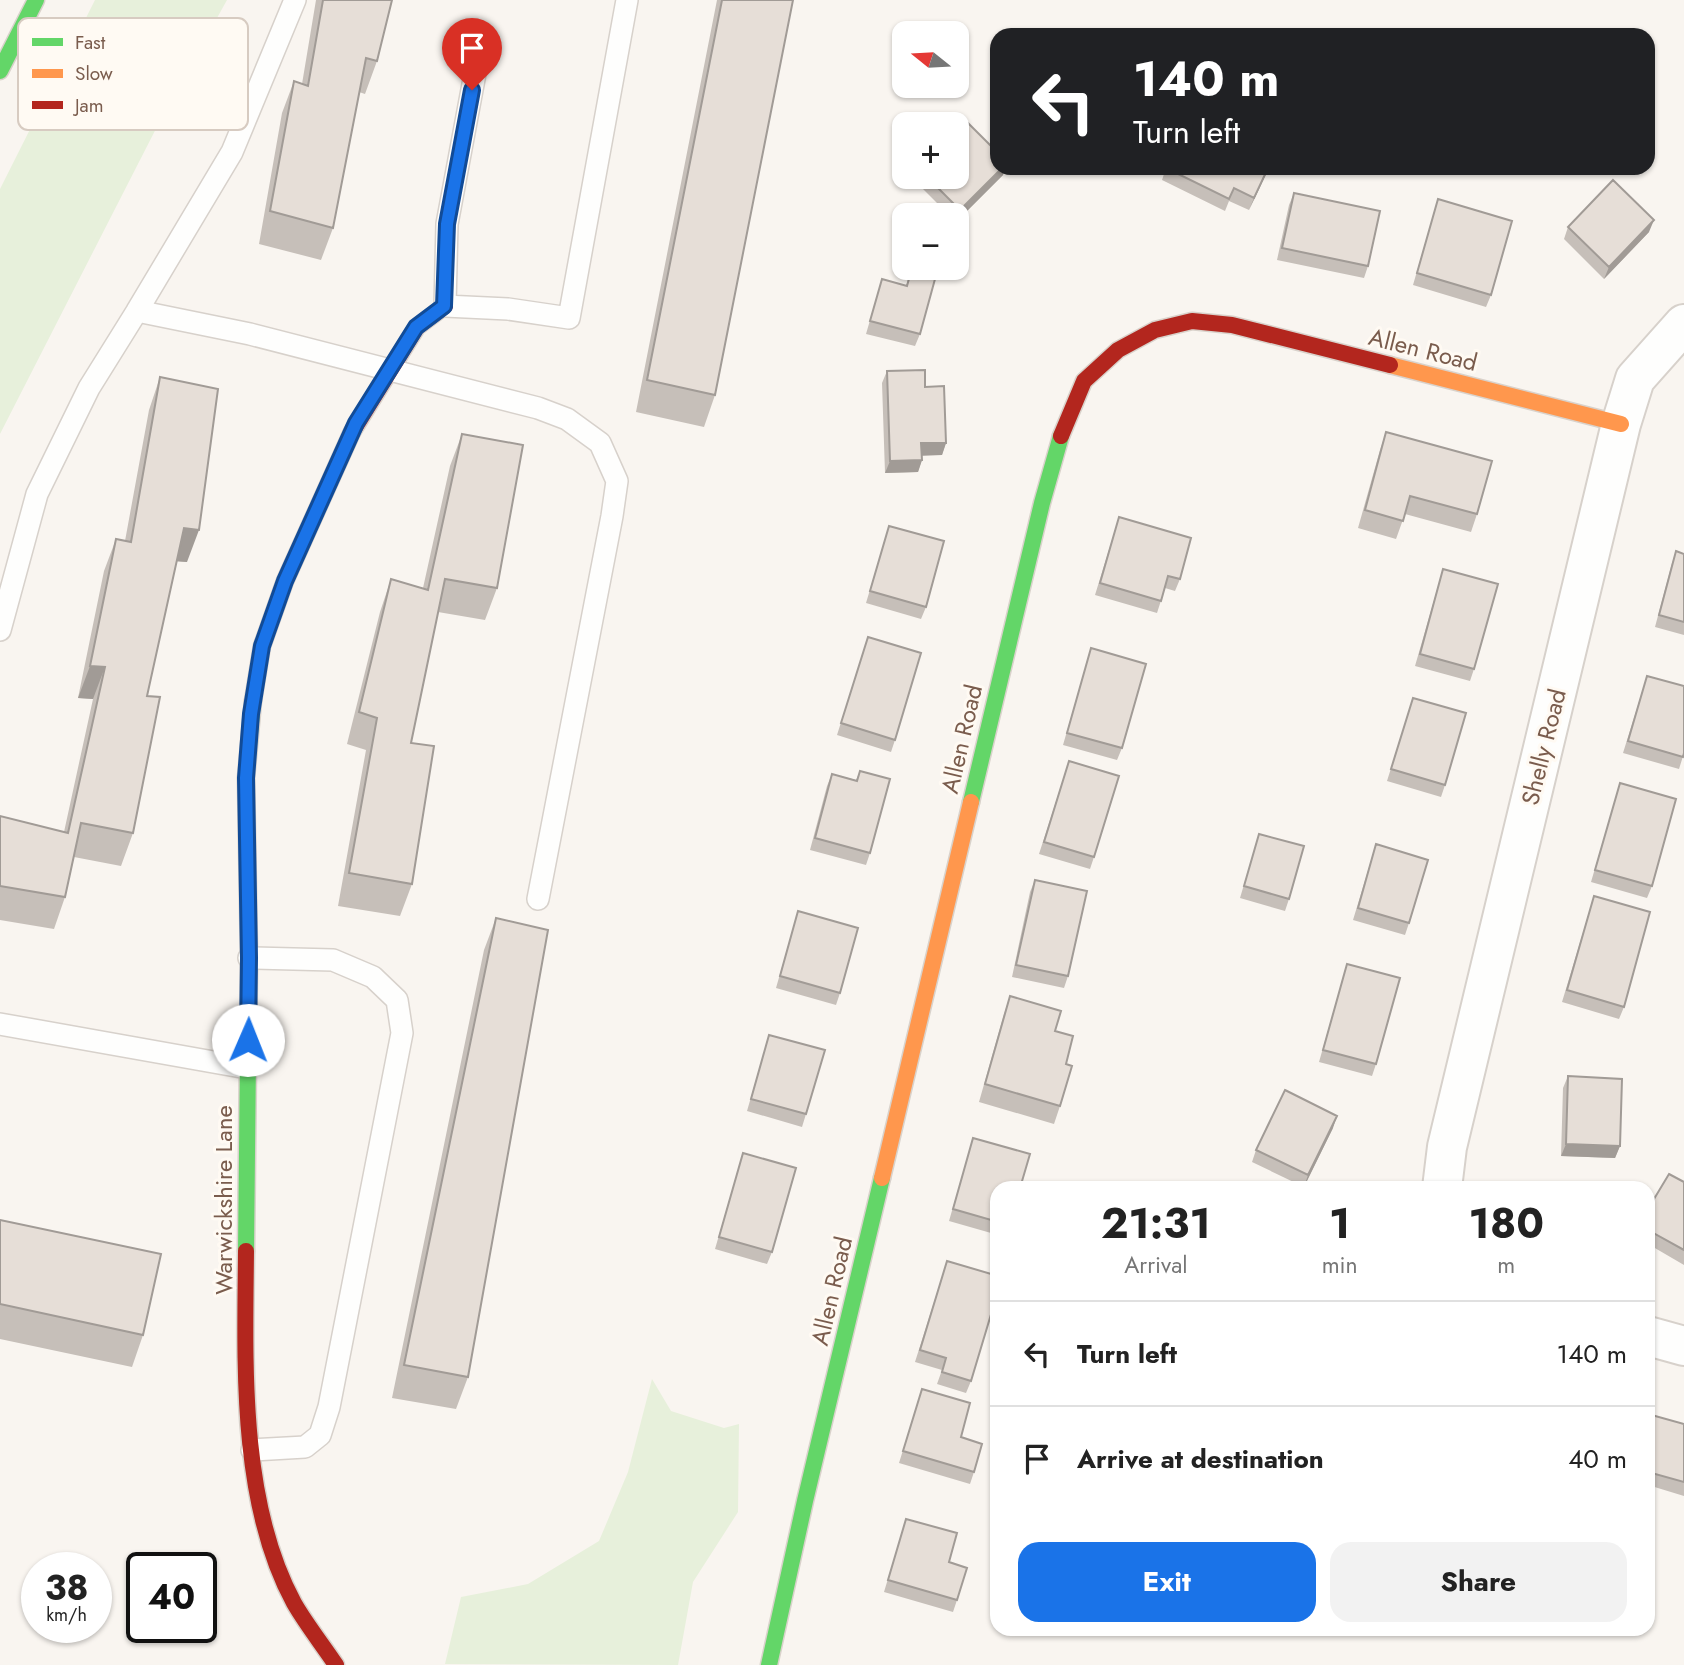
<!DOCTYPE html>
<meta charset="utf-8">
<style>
:root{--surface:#fff;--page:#f2f2f2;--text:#222;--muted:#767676;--line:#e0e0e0;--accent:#1a73e8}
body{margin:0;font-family:Jost,sans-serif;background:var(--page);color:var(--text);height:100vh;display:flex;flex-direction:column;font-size:26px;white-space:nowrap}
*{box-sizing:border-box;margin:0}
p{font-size:23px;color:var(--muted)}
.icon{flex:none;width:38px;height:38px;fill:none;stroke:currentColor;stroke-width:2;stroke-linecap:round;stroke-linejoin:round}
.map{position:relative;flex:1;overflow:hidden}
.sheet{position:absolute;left:990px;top:1181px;width:665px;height:455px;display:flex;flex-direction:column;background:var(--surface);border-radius:21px;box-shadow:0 2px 5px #0004}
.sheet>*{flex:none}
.hud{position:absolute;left:990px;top:28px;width:665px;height:147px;border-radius:21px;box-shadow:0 2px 5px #0004;background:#202124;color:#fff;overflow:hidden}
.needle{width:46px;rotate:288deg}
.fabs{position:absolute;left:892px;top:21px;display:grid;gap:14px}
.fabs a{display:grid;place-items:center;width:77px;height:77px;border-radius:14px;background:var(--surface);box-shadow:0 2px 5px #0004;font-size:35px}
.speed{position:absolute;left:21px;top:1552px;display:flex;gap:14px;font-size:35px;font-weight:700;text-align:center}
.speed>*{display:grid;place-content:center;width:91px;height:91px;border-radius:50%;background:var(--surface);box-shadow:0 2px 5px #0004;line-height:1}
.speed small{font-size:18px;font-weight:400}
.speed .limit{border:4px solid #111;border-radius:10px;background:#fff;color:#111}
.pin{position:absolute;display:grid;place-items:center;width:60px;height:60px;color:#fff;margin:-72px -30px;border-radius:50% 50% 50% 0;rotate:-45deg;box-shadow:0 0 7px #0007}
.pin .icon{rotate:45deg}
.me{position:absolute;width:77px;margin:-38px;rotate:1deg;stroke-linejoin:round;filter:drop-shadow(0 0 5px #0008)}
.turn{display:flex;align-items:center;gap:24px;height:147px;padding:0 28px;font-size:32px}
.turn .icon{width:91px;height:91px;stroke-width:2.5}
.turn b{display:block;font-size:49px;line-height:60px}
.eta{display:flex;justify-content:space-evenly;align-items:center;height:119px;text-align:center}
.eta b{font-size:42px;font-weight:700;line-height:49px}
.action{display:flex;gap:14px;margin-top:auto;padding:14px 28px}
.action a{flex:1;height:80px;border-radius:21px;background:var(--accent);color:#fff;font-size:28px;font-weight:700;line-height:80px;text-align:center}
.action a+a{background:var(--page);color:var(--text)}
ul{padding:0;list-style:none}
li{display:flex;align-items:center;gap:21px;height:105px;padding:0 28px;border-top:2px solid var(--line)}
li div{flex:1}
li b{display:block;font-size:26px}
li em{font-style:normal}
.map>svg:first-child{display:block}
</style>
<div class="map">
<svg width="1684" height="1665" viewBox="0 0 1684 1665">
<rect width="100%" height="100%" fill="#f9f5f0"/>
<path fill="#e7f0db" d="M95 0H227L163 115 0 434V189Z
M652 1379 671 1411 724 1428 739 1424 738 1512 693 1582 678 1665 445 1664 461 1597 528 1584 599 1541 628 1472Z"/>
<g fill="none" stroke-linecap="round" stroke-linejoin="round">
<defs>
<path id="lane" d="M482 36 447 224 445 306 508 309 569 318 627 0
M137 311 232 152 295 0
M0 630 37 494 89 388 137 311 250 334 538 408 567 419 600 443 617 481 612 516 538 899
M249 958 333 960 373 977 397 1000 402 1033 329 1407 320 1435 305 1447 252 1450
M0 1024 247 1068"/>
<path id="street" d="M1442 1188 1447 1147 1621 424 1635 379 1684 324
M1648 1336 1684 1346"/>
<path id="fast" d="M0 71 36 0
M971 802 1042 503 1061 436
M246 1251 249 958 246 778 253 701
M769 1665 805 1501 882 1178"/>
<path id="slow" d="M1390 365 1621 424
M253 701 262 646 285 581 352 432
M882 1178 971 802"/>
<path id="jam" d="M352 432 417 327 445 306
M1061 436 1084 381 1118 350 1155 330 1192 321 1232 325 1390 365
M246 1251C245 1362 239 1502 294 1603 306 1624 322 1644 336 1665"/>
</defs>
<use href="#lane" stroke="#d7d1cb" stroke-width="24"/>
<use href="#street" stroke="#d7d1cb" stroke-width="42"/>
<use href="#fast" stroke="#d9d2cb" stroke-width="19"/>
<use href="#slow" stroke="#d9d2cb" stroke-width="19"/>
<use href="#jam" stroke="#d9d2cb" stroke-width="19"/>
<use href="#lane" stroke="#fefefd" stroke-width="21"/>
<use href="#street" stroke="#fefefd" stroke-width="38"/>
<use href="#fast" stroke="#63d668" stroke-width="16"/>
<use href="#slow" stroke="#ff974d" stroke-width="16"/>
<use href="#jam" stroke="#b3261e" stroke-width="16"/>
</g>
<path fill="#c6bfb9" d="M316 0H392L377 61 365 94 359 92 333 228 321 260 259 244 282 113 294 81 302 84Z
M717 0H793L715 395 704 427 636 412Z
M1166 168H1269L1249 210 1229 201 1225 211 1162 180Z
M1003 175 957 221V215H949L915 181 917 177Z
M1294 193 1368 266 1364 278 1277 260 1289 205Z
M1438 199 1491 295 1486 307 1413 285Z
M1568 227 1649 232 1604 279 1564 239Z
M911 268H938L920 334 915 346 866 334 882 279 906 286Z
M887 371 925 387 946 443 942 455H922V460L918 472 885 473 882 383Z
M160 377 187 562 177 561 147 696 133 833 121 866 74 857 65 897 54 929 0 920V816L64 832 93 699 78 698 104 571 116 539 125 541 149 410Z
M1386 432 1477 514 1471 532 1405 514 1396 539 1358 528 1380 450Z
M462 434 497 588 485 620 438 612 411 743 412 884 400 916 338 906 366 750 347 744 380 612 391 579 423 588 450 466Z
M1119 517 1180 579 1175 591 1165 588 1157 613 1095 595Z
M889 526 926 607 921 619 866 603Z
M1676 551 1684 554V635L1655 627 1672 563Z
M1443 569 1474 669 1470 681 1415 666Z
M868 637 895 740 891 752 837 735Z
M1091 648 1122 748 1117 760 1063 745Z
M1647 676 1684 753 1679 769 1623 753Z
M1413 698 1445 785 1441 797 1387 781Z
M1069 761 1094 857 1090 869 1039 854Z
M860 771 870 853 866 865 810 850 827 786 832 774 856 780Z
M1620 783 1652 886 1647 898 1591 882Z
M1259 834 1289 899 1285 911 1240 898Z
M1376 844 1409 923 1405 935 1353 920Z
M1035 880 1068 976 1064 988 1012 977 1030 892Z
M1594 896 1624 1007 1619 1019 1562 1002Z
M798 911 840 993 836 1005 776 988Z
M496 918 468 1377 456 1409 392 1398 484 950Z
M1347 964 1376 1064 1372 1076 1319 1062Z
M1010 996 1055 1031 1066 1064 1060 1106 1054 1124 979 1102 1004 1014Z
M769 1035 806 1114 802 1127 747 1111Z
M1568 1076 1620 1146 1615 1158 1561 1156 1563 1088Z
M1333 1128 1304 1187 1252 1162 1256 1150Z
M973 1138 998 1188V1235L949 1221Z
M743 1153 772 1252 767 1264 715 1249Z
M1684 1182V1265L1648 1244V1209Z
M0 1220 143 1335 132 1367 0 1339Z
M947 1261 971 1381 966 1393 937 1384 942 1370 915 1362Z
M922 1389 961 1437 974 1472 970 1484 899 1463Z
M1648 1414 1684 1424V1496L1648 1485Z
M906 1519 949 1562 957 1600 953 1612 884 1592Z"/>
<path fill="#a19b96" d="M1002 168H1005L1003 175 957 221 960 210Z
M1268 168H1269L1249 210 1254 198Z
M1654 220 1649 232 1604 279 1609 267Z
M921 443H946L942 455 917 456Z
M922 460 918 472 885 473 890 461Z
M184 528 199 530 187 562 172 561Z
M90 666 105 667 93 699 78 698Z
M1337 1116 1333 1128 1304 1187 1308 1175Z
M1566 1144 1620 1146 1615 1158 1561 1156Z"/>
<path fill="#e6ded7" stroke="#a19b96" stroke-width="2" d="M323 0H392L377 61 366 58 333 228 270 211 294 81 308 86Z
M722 0H793L715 395 647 380Z
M967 122 998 153V168H1002L960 210 927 177H957V132Z
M1166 168H1268L1254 198 1234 188 1229 199Z
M1613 180 1654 220 1609 267 1568 227Z
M1294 193 1380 211 1368 266 1282 248Z
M1438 199 1512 221 1491 295 1417 273Z
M912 268H938L920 334 870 321 882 279 907 286Z
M925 370V387L944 386 946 443H921L922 460 890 461 887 371Z
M160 377 218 389 199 530 184 528 147 696 160 697 133 833 81 823 65 897 0 886V816L68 833 105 667 90 666 116 539 131 542Z
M1386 432 1492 461 1477 514 1410 496 1403 521 1365 510Z
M462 434 523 445 497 588 445 579 411 743 434 746 412 884 349 873 377 718 359 712 391 579 428 590Z
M1119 517 1191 538 1180 579 1168 576 1161 601 1100 583Z
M889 526 944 541 926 607 870 591Z
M1676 551 1684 554V622L1659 615Z
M1443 569 1498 584 1474 669 1420 654Z
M868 637 921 653 895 740 841 723Z
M1091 648 1146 664 1122 748 1067 733Z
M1647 676 1684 686V753L1683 757 1628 741Z
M1413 698 1466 713 1445 785 1391 769Z
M1069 761 1119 776 1094 857 1044 842Z
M860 771 890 779 870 853 815 838 832 774 857 781Z
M1620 783 1676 799 1652 886 1595 870Z
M1259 834 1304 846 1289 899 1244 886Z
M1376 844 1428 860 1409 923 1358 908Z
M1035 880 1087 891 1068 976 1016 965Z
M1594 896 1650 912 1624 1007 1567 990Z
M798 911 858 928 840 993 780 976Z
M496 918 548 930 468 1377 404 1365Z
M1347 964 1400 978 1376 1064 1323 1050Z
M1010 996 1061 1011 1055 1031 1073 1036 1066 1064 1072 1066 1060 1106 985 1084Z
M769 1035 825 1050 806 1114 751 1099Z
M1568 1076 1622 1079 1620 1146 1566 1144Z
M1285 1090 1337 1116 1308 1175 1256 1150Z
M973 1138 1030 1154 1020 1188H998V1222L953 1209Z
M743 1153 796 1168 772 1252 719 1237Z
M1669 1174 1684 1182V1250L1648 1230V1209Z
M0 1220 161 1254 143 1335 0 1304Z
M947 1261 998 1276V1291L971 1381 942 1372 946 1358 920 1350Z
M922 1389 970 1403 961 1437 982 1444 974 1472 903 1451Z
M1648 1414 1684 1424V1482L1648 1472Z
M906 1519 957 1533 949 1562 967 1568 957 1600 888 1580Z"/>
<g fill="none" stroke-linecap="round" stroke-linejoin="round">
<defs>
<path id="route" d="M248 1040 249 958 246 778 251 714 262 646 285 581 356 423 416 327 444 306 447 224 472 90"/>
</defs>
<use href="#route" stroke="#114b97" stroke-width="18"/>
<use href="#route" stroke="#1a73e8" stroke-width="12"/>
</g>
<g text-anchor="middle" stroke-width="6" stroke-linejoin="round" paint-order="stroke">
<g font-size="24" fill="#7a5c4d" stroke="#fffaf3">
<text transform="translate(1423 350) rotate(14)" y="8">Allen Road</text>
<text transform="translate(962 739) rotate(-77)" y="8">Allen Road</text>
<text transform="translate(1544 747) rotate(-76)" y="8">Shelly Road</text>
<text transform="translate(224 1200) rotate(-90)" y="8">Warwickshire Lane</text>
<text transform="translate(832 1291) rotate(-77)" y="8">Allen Road</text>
</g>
</g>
<rect x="18" y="18" width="230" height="112" rx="10" fill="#fffaf3" stroke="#d7cbc1" stroke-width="2"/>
<rect x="32" y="38" width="31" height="8" fill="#63d668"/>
<rect x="32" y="69" width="31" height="9" fill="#ff974d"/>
<rect x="32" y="101" width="31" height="8" fill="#b3261e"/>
<g font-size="19" fill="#7a5c4d">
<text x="75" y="49">Fast</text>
<text x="75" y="80">Slow</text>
<text x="75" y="112">Jam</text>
</g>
</svg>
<div class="fabs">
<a><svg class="needle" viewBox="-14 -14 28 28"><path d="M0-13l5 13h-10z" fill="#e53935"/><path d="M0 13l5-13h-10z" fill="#767676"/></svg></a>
<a>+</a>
<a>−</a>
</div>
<div class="speed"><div>38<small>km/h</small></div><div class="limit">40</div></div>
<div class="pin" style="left:472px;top:90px;background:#d93025"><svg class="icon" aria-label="arrive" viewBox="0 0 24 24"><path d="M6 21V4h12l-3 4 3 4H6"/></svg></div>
<svg class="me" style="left:248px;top:1040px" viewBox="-20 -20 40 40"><circle r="19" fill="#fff"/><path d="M0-13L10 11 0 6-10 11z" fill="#1a73e8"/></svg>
<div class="hud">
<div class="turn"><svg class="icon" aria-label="left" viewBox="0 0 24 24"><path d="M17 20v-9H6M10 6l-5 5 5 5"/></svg><div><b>140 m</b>Turn left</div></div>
</div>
<section class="sheet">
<div class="eta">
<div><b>21:31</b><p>Arrival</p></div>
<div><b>1</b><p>min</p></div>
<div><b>180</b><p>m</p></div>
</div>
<ul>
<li><svg class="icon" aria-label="left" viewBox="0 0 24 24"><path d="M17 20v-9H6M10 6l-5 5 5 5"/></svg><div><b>Turn left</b></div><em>140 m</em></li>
<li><svg class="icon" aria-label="arrive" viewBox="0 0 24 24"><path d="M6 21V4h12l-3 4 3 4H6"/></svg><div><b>Arrive at destination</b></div><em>40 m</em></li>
</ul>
<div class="action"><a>Exit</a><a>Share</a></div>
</section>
</div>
